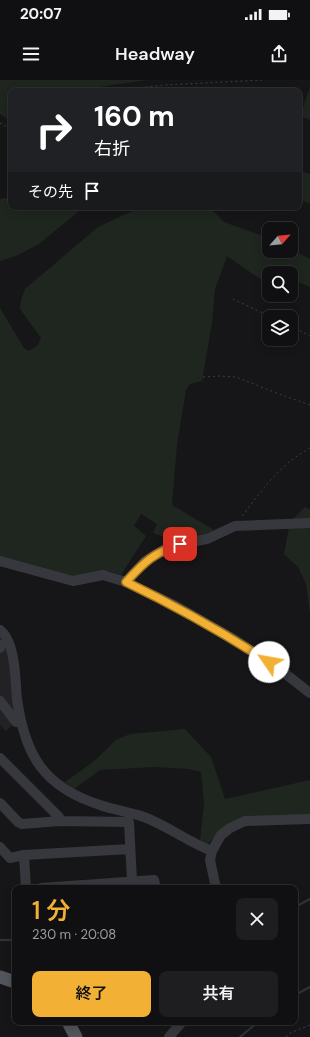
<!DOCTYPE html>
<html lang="ja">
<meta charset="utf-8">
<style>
:root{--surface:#101012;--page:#1e1e20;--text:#f1f3f6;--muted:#9c9d9f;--line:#303032;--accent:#f2b134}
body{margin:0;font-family:"DM Sans","Noto Sans JP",sans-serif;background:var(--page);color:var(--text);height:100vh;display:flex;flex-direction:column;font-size:15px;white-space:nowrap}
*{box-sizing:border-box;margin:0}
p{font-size:13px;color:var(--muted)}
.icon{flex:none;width:22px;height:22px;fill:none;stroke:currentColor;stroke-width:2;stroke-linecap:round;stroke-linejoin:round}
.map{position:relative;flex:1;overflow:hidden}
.sheet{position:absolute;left:12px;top:805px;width:286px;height:140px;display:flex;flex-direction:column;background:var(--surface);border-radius:8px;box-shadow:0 2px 10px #0003,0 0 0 1px var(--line)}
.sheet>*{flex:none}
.guide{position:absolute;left:8px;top:8px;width:294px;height:122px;border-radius:8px;box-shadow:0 2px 10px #0003,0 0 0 1px var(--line);background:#202124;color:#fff;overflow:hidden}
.needle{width:26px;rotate:63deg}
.fabs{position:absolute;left:262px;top:142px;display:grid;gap:8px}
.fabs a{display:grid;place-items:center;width:36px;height:36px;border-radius:8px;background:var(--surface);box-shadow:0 2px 10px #0003,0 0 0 1px var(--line);font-size:20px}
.pin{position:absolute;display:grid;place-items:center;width:34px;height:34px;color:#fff;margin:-17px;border-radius:8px;box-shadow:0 2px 6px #0006}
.me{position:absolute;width:44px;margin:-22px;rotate:303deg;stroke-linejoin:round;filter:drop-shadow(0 0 3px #0008)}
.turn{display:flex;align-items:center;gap:14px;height:84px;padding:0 20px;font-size:18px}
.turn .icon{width:52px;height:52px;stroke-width:2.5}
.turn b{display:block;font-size:28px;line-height:34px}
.then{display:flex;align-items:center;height:38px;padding:0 20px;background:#0003;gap:8px;font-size:15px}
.round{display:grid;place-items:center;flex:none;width:42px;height:42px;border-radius:8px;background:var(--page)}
.summary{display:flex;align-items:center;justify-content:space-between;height:68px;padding:0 20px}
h1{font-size:24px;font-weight:600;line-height:30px;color:var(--accent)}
.cta{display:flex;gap:8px;margin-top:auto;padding:8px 20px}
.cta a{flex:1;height:46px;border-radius:8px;background:var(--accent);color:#111;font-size:16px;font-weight:600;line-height:46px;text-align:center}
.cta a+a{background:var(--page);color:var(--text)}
.status{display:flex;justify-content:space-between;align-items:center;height:28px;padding:0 20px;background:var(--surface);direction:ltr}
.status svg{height:11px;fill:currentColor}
header{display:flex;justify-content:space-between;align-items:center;height:52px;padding:0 20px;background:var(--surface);font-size:18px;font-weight:600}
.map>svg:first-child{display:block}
</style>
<div class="status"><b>20:07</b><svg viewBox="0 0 49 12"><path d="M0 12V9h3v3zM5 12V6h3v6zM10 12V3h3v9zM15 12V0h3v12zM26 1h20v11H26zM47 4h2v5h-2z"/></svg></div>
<header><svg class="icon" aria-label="menu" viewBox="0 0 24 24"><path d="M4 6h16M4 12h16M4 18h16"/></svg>Headway<svg class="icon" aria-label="share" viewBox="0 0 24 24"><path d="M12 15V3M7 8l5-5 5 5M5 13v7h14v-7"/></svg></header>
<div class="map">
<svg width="310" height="957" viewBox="0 0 310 957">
<rect width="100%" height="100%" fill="#161618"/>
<path fill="#222225" d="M0 554 7 561 16 642 6 651 0 645Z"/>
<path fill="#1e261f" d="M0 0H147L99 7 89 11H11V41L0 34Z
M310 7V40L300 36Z
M299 91 310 94V124L299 119Z
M11 117V127H84L39 164 16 176 0 181V119Z
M141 127H207L213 131 224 142 269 158V171H291V169L310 179V207L291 199V193H269V199L263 201 227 176 215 209 212 243 202 301 190 304 186 310 177 365 172 425 214 450 206 454 173 461 153 453 157 444 141 434 134 446 146 456 121 495 109 491H99L77 497 0 479V228L24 268 29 271 38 265 41 258 20 229 21 220 25 209 98 147Z
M305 427 310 429V535L306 504 298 487 284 474 290 442Z
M185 649 211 677 225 719 310 700V735L224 748 207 765H202L200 760 204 724 201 692 189 689 155 687 100 690 74 709 65 702 93 682 116 660 130 654Z"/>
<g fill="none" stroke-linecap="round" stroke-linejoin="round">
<path stroke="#2c353c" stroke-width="2" d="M295 827 310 819
M0 860H15
M295 915 310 907
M240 957 258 942"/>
<path stroke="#3d3f44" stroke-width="1" stroke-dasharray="2 3" stroke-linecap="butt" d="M121 11 127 9 165 5 263 0
M0 43 11 49
M233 219 271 237
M291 246 310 256
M203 297 219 296 236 297 279 314 310 325
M242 436C264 408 278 386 310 368
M286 957 290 953 310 945"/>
<path stroke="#37383d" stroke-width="10" d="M0 481 73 501 103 495 126 502 176 526 232 558 278 588 310 613
M126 502 145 481 165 469 180 464 207 459 235 446 310 443
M0 550C16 563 15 599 17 619 25 676 44 707 100 725 114 730 129 732 144 737 166 745 188 762 212 771
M0 565V568
M0 621 16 642
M0 678 59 737 60 741
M0 723 18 742 22 744 60 741 129 742 132 801
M0 767 10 778 24 775 130 769
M24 775 26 808
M41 808 154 800 156 808
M216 808 210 780 212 771 221 755 230 748 245 741 310 739
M169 957 182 942"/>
<path stroke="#53555c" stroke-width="13" d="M0 897 15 902
M68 942 76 957"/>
</g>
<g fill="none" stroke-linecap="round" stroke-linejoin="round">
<defs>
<path id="route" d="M180 464C154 473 145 481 126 502 176 526 222 552 269 582"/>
</defs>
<use href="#route" stroke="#9d7322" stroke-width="10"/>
<use href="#route" stroke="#f2b134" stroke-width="7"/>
</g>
</svg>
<div class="fabs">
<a><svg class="needle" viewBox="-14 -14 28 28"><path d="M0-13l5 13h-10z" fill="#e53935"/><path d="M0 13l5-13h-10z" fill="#9c9d9f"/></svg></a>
<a><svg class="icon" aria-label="search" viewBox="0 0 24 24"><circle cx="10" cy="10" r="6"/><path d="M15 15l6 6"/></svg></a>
<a><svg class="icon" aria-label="layers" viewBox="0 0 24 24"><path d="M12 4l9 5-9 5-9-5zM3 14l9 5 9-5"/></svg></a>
</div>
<div class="pin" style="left:180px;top:464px;background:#d93025"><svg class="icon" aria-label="arrive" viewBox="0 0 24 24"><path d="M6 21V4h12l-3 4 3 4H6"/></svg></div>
<svg class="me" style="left:269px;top:582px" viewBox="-20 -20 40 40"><circle r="19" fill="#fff"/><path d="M0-13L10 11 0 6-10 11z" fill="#f2b134"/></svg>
<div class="guide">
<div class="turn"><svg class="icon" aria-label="right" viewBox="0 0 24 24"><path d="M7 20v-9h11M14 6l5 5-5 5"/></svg><div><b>160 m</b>右折</div></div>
<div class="then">その先<svg class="icon" aria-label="arrive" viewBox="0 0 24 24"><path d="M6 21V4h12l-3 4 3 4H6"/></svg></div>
</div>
<section class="sheet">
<div class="summary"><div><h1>1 分</h1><p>230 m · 20:08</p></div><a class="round"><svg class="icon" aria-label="close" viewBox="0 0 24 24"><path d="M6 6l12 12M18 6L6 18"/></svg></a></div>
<div class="cta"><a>終了</a><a>共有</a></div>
</section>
</div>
